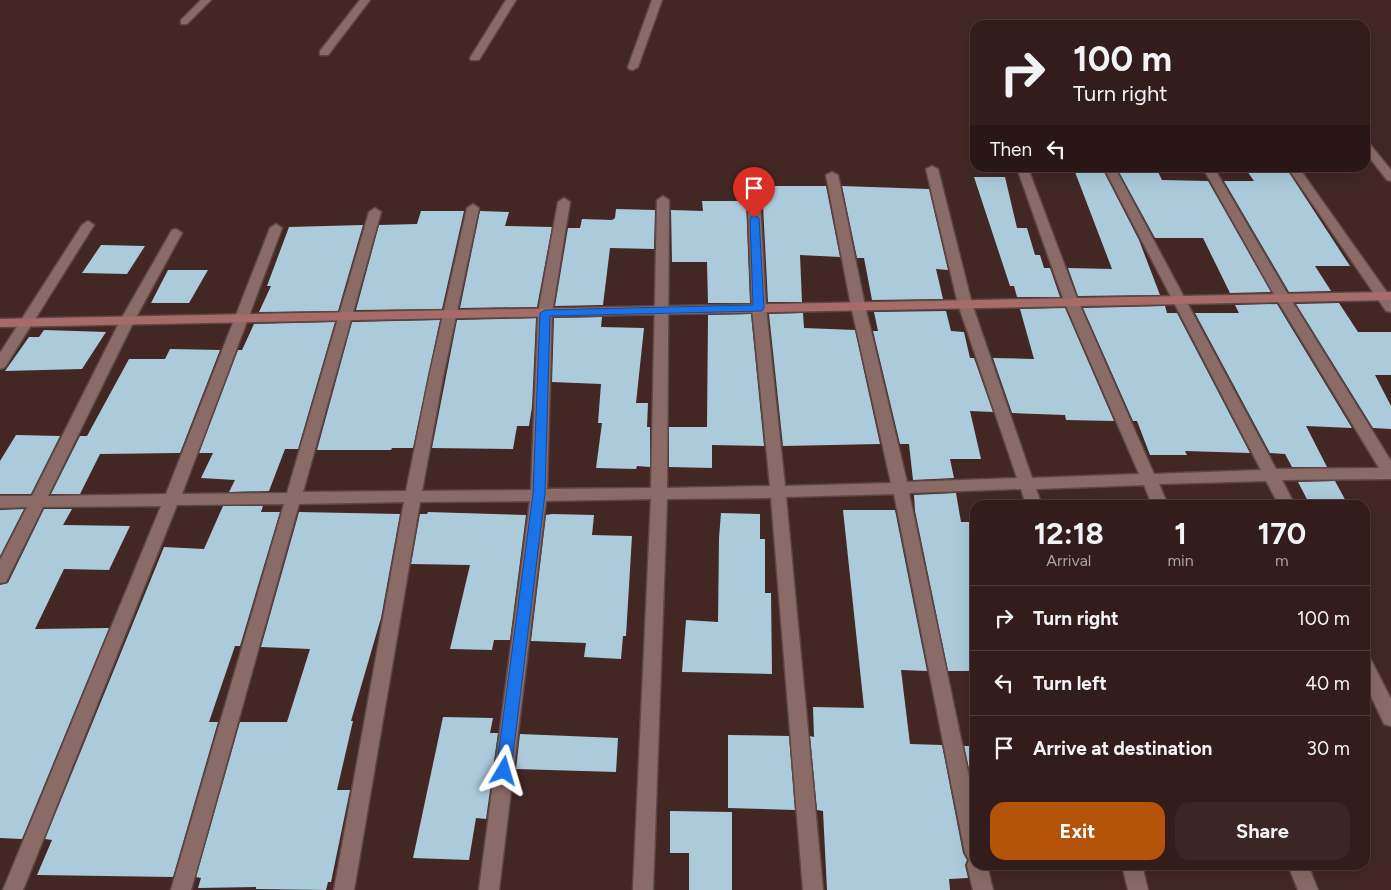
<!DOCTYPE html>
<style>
:root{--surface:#321d1c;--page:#3a2625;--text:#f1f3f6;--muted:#a8a2a3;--line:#4d3b3b;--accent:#b45309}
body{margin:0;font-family:Figtree,sans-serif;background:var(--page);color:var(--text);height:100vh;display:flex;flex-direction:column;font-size:19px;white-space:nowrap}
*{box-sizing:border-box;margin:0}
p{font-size:16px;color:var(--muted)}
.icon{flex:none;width:28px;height:28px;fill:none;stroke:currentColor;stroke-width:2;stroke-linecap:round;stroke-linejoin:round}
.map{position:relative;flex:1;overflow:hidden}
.side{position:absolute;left:970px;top:500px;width:400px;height:370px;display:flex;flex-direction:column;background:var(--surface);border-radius:15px;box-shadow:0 5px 20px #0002,0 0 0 1px var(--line)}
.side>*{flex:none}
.banner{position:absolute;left:970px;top:20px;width:400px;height:152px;border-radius:15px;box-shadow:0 5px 20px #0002,0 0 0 1px var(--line);background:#321d1c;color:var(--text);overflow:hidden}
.pin{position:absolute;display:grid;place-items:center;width:42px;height:42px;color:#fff;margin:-51px -21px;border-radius:50% 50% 50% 0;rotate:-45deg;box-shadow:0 0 5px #0007}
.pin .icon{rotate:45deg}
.me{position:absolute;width:55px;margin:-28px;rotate:7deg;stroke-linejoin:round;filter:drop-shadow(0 0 4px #0008)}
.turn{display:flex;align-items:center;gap:18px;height:105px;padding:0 20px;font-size:22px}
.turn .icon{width:65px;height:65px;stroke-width:2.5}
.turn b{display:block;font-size:35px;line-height:42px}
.then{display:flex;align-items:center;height:48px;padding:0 20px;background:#0003;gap:10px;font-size:19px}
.eta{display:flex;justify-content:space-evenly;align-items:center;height:85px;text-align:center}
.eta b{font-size:30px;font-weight:700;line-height:35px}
.button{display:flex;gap:10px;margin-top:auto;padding:10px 20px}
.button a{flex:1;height:58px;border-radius:15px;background:var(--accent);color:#fff;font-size:20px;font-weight:700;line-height:58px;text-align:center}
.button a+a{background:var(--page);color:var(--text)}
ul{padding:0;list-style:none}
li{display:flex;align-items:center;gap:15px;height:65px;padding:0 20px;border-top:1px solid var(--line)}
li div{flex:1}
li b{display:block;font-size:19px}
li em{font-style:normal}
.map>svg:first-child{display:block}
</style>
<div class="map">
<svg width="1391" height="890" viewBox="0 0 1391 890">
<rect width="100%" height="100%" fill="#422725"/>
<path fill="#abcbdb" d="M1245 168H1286L1350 266H1315L1331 291 1289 292 1224 181H1254Z
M1075 172H1104L1139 240 1160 295 1078 296 1068 268 1112 269Z
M1119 172H1158L1162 180 1208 181 1271 292 1230 293 1203 238H1155Z
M974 177H1005L1017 228H1027L1035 255H1040L1044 268H1050L1060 297H1017L1014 286H1010Z
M762 186H826L840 257 800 255 802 302H768Z
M842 186 929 189 948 270 936 269 943 299 872 300 864 258H857Z
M702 201H746L750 303H708L707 262H672L671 210 703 211Z
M616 209 655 210 654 249 610 248 603 305 555 306 568 228H580L582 219 612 220 615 218Z
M421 211H464L442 309 356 310 379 225 417 224Z
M480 211 509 212 505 226 552 227 537 307 460 308Z
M363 225 338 311 259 312 271 286H267L289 227Z
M101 245 145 246 127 274 82 273Z
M168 270H208L189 303H151Z
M1339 303 1358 332H1391V375H1375L1391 406V429L1373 428 1296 304Z
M1277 304 1352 428 1306 426 1327 467H1292L1285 454 1270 453 1195 313H1239L1235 305Z
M1165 306 1167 313H1177L1250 453 1185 451 1187 455H1150L1137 421H1133L1083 308Z
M1065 308 1114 421 1066 420 1065 415 1012 413 993 358 1034 359 1020 309Z
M946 311 951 331 964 332 970 358H974L993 412 970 411 981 459H950L954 478 913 480 909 444H900L873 331H878L874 312Z
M803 313 804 328 855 330 880 444 783 446 769 314Z
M751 314 764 446 712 445V468L669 467V427H707L708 315Z
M602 317 601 327 644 328 636 403H648L647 427H650V467L637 466 636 469 596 468 602 423H598L601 384 552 382 554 318Z
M536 318 532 407 529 426H517L513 449 432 448 457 320Z
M440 320 413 448H392L391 450H317L352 322Z
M335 322 298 449H285L269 491 229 492 235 480 201 478 213 453H199L238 350H242L254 324Z
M44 330 106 332 82 369 5 371 29 337H39Z
M170 349 220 350 180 453 100 454 80 494H51L80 436H87L129 359H165Z
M16 435 60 436 31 494H0V461Z
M1335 481 1348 505H1310L1298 482Z
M956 493 961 522H975V671H948L915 511 914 495Z
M223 506H263L261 512H280L240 646H235L209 722H218L173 877 37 875 52 840 45 839 164 547 204 549Z
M24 509 0 556V510Z
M44 509H72L63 525 130 526 109 570 64 569 35 629 109 628 22 839 0 838V585L8 583Z
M843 510H895L927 671 901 670 910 744 942 745 963 853 967 860 965 865 968 878 949 879 950 890H827L823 811 817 810 810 736 814 737 813 707 864 708Z
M299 512 400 514 381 618 351 721H353L337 790H350L331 882H328L326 890 256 889V887L198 888 201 878 196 877 240 722H287L310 649 261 647Z
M428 512 526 515 510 640H494L492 650 450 649 470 565 411 564 420 514H427Z
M721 513 760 514V539H765V593H771L772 674 682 672 686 620 718 622 719 538Z
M552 514 594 515 592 535 632 536 626 636H623L621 659 584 657 586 643 531 641 546 515Z
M443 717 493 718 490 733H498L486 819 476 818 469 860 413 858Z
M520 734 618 738 616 772 516 769Z
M728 735 789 736 795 810 728 808Z
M964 746H975V796Z
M670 811 732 812V890H689V853H670Z"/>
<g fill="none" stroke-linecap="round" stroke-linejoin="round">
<defs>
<path id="street" d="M201 0H211L187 24H181V20Z
M360 0H370L328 55H320V51Z
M506 0H516L479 60H471L470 58Z
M652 0H662L638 67 633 70 629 69 628 67Z
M1365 142 1369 143 1391 170V181L1387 180 1365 152Z
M932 166 938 169 972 304 1032 478 1139 474 1064 301 1017 168H1028L1078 301 1154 474 1261 470 1104 168H1115L1276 469 1379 468 1276 298 1203 168H1214L1290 298 1391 461V479L1282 480 1295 505H1279L1266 481 1159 484 1168 505H1152L1144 485 1036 489 1042 505H1026L1021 489 909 493 975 805V865H987L993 890H973L967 865 969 860 965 853 894 494 786 497 823 890H803L771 498 667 499 653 890H633L651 499 546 501 499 890H479L530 501 420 502 354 890H334L404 502 299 504 191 890H171L284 504 177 505 23 890H3L161 506 43 507 6 582 0 583V560L27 507 0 508V496H32L120 321 172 230 176 229 182 233 134 321 48 496 166 494 270 228 276 224 282 228 182 494 287 493 369 212 375 208 381 212 303 492 406 491 429 377 467 208 473 204 479 208 443 377 422 491 531 490 538 313 558 202 564 198 570 202 552 313 547 489 651 488 657 200 663 196 669 200 667 488 770 486 752 308 747 182 753 179 759 182 766 308 785 486 891 483 851 306 826 175 832 172 838 175 865 306 907 482 1017 478 958 304 926 169Z
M1288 168H1299L1391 298V312L1386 311Z
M88 221 94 225 5 367 0 369V353L82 225Z
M1365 658 1371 660 1391 699V726L1384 724 1365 683Z
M1122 865H1142L1148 890H1128Z
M1288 865H1308L1318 890H1298Z"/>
<path id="secondary" d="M1391 292V300L0 327V319Z"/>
</defs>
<use href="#street" stroke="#5d4745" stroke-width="3"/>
<use href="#secondary" stroke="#5d4745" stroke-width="3"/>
<use href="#street" fill="#8a6b68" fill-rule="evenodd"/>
<use href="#secondary" fill="#a76c69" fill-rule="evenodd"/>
</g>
<path fill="#1a73e8" stroke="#114b97" d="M754 215 759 218 764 308 762 311 550 316 545 494 511 771 509 776 504 778 499 776 496 771 533 494 540 313 545 310 753 305 750 218Z"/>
</svg>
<div class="pin" style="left:754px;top:218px;background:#d93025"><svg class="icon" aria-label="arrive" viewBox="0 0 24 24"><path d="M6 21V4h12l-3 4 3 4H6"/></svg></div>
<svg class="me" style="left:504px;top:771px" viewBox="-20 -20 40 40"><path d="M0-17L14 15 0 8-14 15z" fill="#1a73e8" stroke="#fff" stroke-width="4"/></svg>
<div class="banner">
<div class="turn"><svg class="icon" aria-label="right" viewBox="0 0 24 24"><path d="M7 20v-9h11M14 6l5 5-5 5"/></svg><div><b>100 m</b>Turn right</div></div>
<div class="then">Then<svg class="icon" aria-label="left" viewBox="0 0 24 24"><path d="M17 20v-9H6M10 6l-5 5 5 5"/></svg></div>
</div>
<section class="side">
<div class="eta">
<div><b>12:18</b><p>Arrival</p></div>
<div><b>1</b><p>min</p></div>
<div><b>170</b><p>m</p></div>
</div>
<ul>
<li><svg class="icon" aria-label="right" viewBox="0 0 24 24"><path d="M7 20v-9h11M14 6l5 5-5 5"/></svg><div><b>Turn right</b></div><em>100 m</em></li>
<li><svg class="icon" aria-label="left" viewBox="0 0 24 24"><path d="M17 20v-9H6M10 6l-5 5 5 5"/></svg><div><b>Turn left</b></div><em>40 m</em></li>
<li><svg class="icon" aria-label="arrive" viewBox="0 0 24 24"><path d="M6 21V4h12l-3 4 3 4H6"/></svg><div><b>Arrive at destination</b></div><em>30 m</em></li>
</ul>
<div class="button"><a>Exit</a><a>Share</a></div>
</section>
</div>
